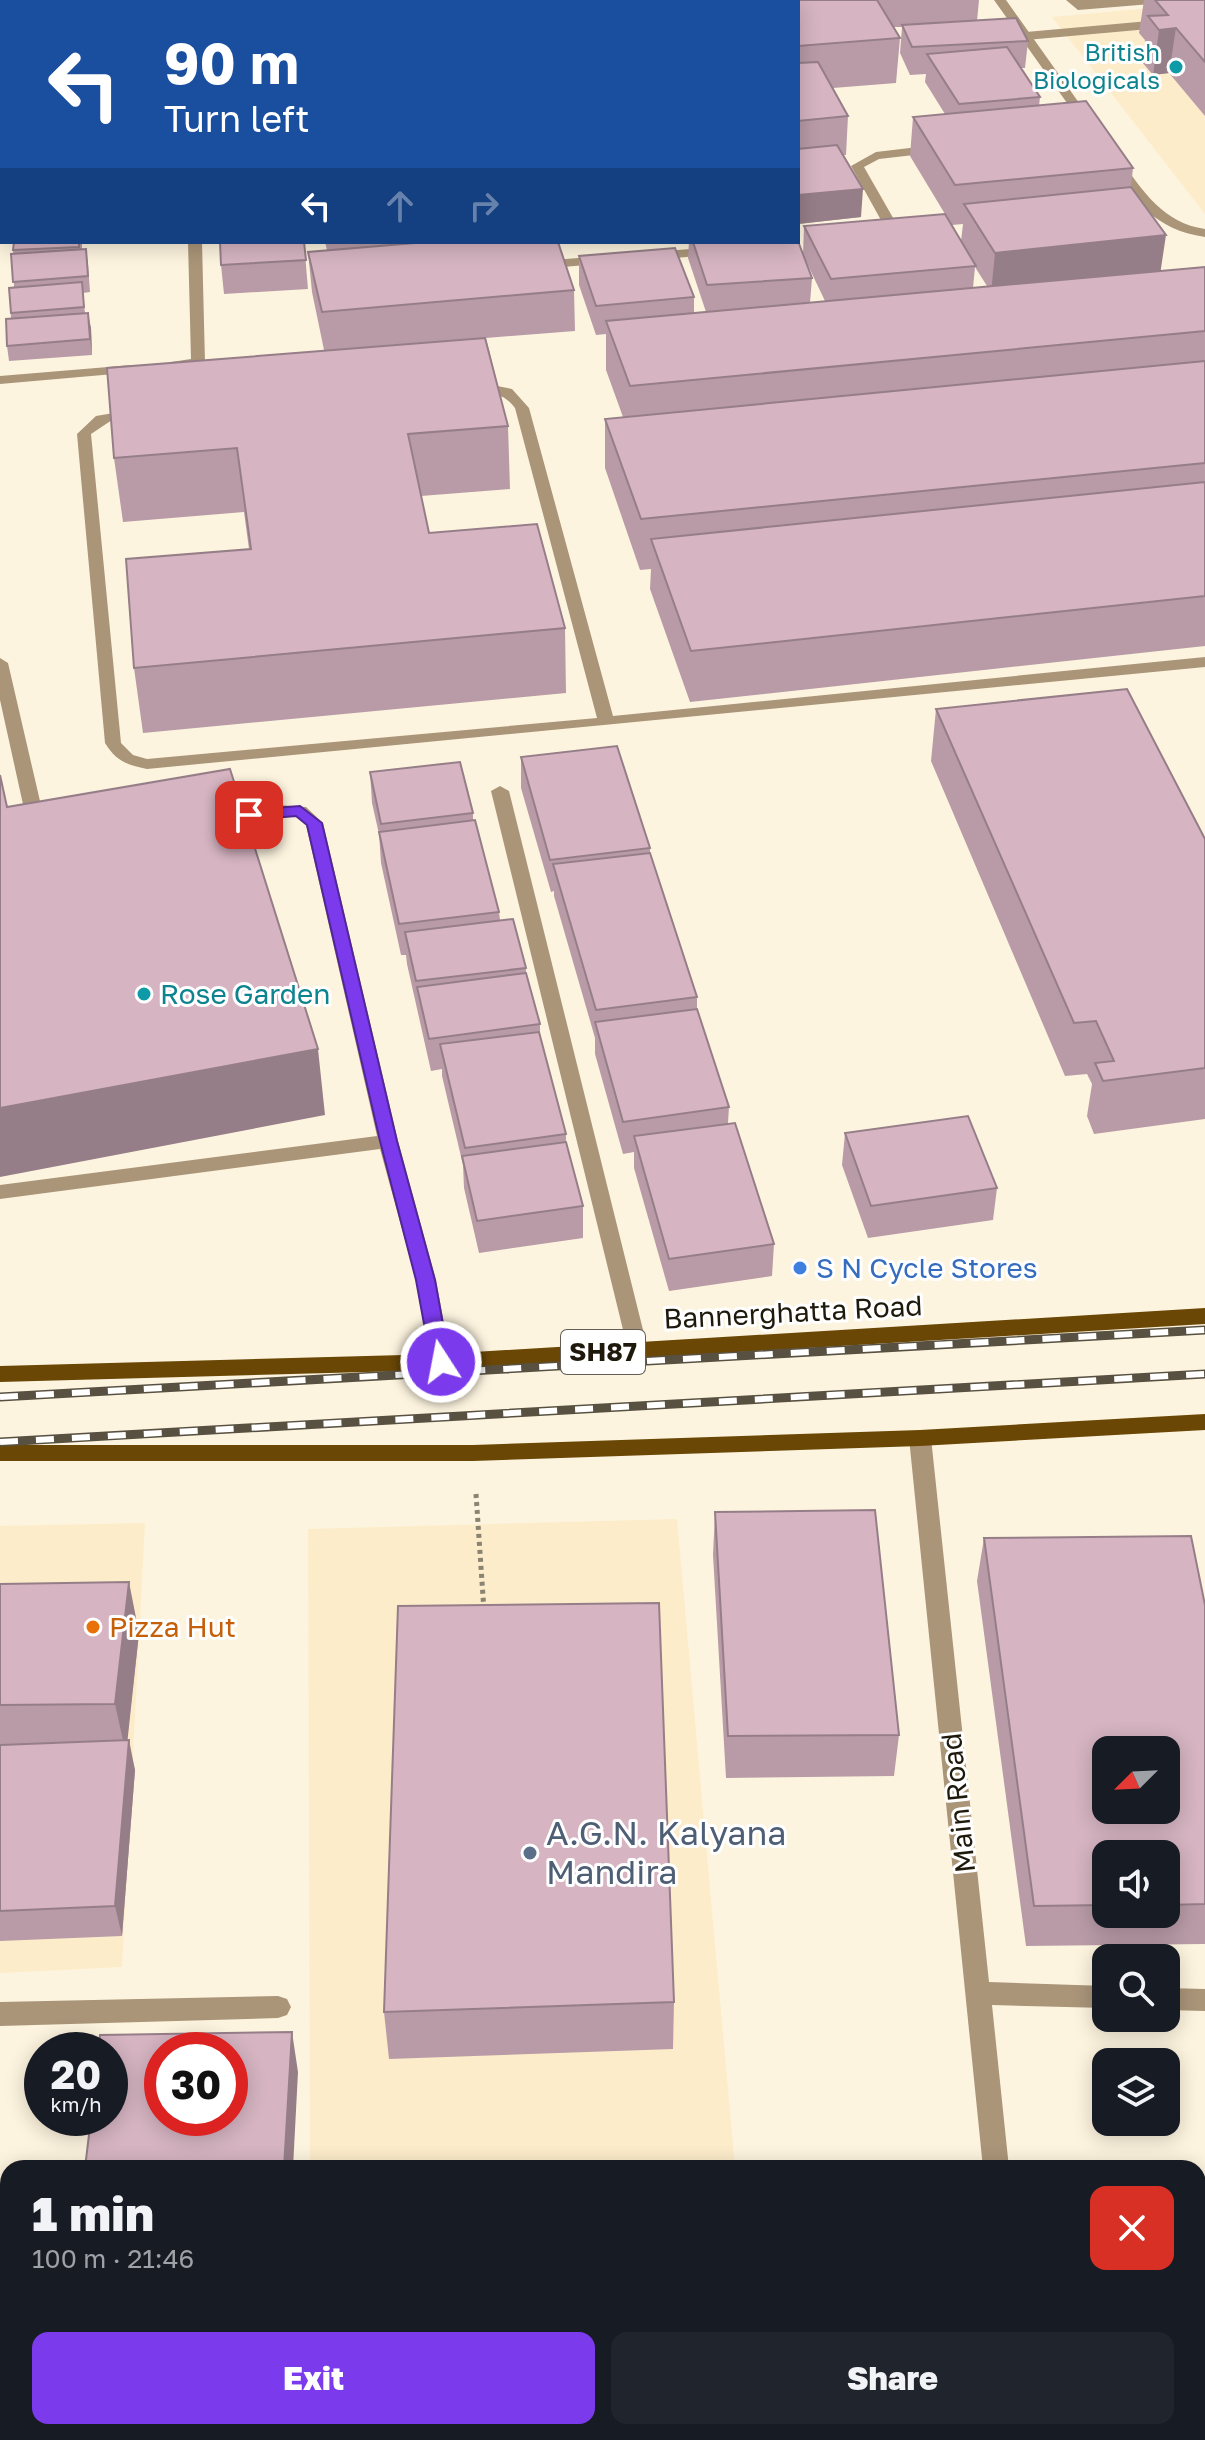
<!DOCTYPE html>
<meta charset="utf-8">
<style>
:root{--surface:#171b24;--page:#20242c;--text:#f1f3f6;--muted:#9ea1a6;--accent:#7c3aed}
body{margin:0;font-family:"Golos Text",sans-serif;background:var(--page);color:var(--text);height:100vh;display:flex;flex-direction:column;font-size:30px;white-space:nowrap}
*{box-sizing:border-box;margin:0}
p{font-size:26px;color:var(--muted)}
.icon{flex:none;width:44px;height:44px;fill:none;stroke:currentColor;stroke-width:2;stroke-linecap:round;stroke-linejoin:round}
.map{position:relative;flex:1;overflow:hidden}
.panel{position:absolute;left:0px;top:2160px;width:1206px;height:280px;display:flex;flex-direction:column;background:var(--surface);border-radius:24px 24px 0 0;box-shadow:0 4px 20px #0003}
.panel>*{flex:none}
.banner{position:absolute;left:0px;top:0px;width:800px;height:244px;box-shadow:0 4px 20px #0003;background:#1a4fa0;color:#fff;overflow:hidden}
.needle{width:52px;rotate:246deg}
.fabs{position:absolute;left:1092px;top:1736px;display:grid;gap:16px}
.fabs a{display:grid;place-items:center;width:88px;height:88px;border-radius:16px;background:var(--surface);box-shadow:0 4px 20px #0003;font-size:40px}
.speed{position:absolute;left:24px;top:2032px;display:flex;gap:16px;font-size:40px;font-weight:700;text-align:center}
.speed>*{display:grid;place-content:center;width:104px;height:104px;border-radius:50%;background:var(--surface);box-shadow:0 4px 20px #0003;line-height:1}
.speed small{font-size:20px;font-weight:400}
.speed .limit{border:12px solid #d22;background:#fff;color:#111}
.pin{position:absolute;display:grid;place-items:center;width:68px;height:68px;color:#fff;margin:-34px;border-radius:16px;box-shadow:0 4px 12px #0006}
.me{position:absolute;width:88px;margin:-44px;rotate:349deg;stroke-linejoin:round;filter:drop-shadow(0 0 6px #0008)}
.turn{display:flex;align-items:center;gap:28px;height:168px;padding:0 32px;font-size:36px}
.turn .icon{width:104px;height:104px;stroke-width:2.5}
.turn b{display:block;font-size:56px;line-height:68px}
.lanes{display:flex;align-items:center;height:76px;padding:0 32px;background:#0003;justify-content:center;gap:40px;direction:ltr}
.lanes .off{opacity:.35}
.round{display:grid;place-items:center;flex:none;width:84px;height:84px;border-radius:16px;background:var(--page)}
.overview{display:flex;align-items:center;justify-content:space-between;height:136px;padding:0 32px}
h1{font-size:48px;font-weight:800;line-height:60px}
.action{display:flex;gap:16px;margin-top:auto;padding:16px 32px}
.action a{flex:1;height:92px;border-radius:16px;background:var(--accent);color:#fff;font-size:32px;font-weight:800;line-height:92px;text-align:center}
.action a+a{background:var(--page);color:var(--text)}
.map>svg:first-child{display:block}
</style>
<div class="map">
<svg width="1205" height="2440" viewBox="0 0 1205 2440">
<rect width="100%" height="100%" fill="#fdf4df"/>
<path fill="#fcecca" d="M1205 3V214L1052 17Z
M677 1519 735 2168H310L308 1529Z
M145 1523 122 1967 0 1973V1526Z"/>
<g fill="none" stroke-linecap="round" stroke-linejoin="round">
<path stroke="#8b8372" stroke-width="5" stroke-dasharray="4 4" stroke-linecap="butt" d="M476 1494 484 1611"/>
<path fill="#aa9579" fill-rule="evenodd" d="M1205 16V24L1026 40 1020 36 1026 32Z
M935 145 941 149 940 152 879 159 864 167 904 237 892 240 851 166 876 152Z"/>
<path fill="#aa9579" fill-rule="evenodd" d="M9 0H21V2H9Z
M184 0H196V2H184Z
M295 0H307L308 2H296Z
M1066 0H1157L1151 4 1078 10Z
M2 114V139L0 140V115Z
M188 242H202L205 363C197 370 177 372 169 365L171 362 191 359Z
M716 247 723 251 721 254 652 260 645 256 652 252Z
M604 256 609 257V263L540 269 533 265 540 261Z
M132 365 137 366V372L0 384V376Z
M487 384 512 389 529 408 613 716 1205 657V667L147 769C127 765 116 761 105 743L77 434 96 416 137 409 144 413 142 416 112 420 91 434 121 743 133 755 147 759 597 718 515 408C497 384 482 401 465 389L472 385Z
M0 658 8 663 46 827 37 832 28 827 0 700Z
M500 786 509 791 648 1350 645 1356H631L628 1350 491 791Z
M278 805 306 807 323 823 398 1141 436 1280 451 1362 448 1368H434L431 1362 416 1280 380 1149 0 1199V1185L377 1136 306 825 295 816 278 815 221 825 212 820 221 815Z
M920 1430 928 1432 931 1438 989 1982 1106 1986V2008L992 2005 1009 2168H983L909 1438 912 1432Z
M1166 1988 1205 1989V2011L1166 2010Z
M278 1996 287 1999 291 2007 287 2015 278 2018 0 2026V2002Z
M0 2294H8V2320H0Z
M1198 2303H1205V2329H1198Z
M1011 2432H1039L1040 2440H1012Z"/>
<path fill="#aa9579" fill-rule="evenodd" d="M994 0H1006L1094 124 1092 127H1084Z
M1111 160H1121C1143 192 1164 223 1205 229V237C1154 229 1137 203 1110 163Z"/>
<path fill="#6a4705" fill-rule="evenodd" d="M1205 1308V1324L441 1370 0 1382V1366L441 1354Z
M1205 1414V1430L920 1446 473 1461H0V1445H473L920 1430Z"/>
<defs>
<path id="rail" d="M0 1397 1205 1330
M0 1442 1205 1374"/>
</defs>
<use href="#rail" stroke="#585142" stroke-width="9"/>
<use href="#rail" stroke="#fff" stroke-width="6" stroke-dasharray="18" stroke-linecap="butt"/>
</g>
<path fill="#b89ba7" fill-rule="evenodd" d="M45 0H105L106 2H46Z
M322 0H979L977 21 1028 41 1025 68H1021L1040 97 1039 106 1133 168 1131 187 1161 271 1205 267V646L690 702 650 589 651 569 640 570 605 468V419L623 417 606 370V334L596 335 579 285V256L694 297V313L706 312 688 258 689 242H798L803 254 804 226 945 214 910 156 913 117 945 114 925 82 926 74 910 75 900 53 902 27H893L900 38 896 83 833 88 848 116 846 155H843L861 217 798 224V2H322ZM963 224 961 241 952 225ZM805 259 825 301 810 303 812 278ZM975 267 987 286 973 288Z
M1144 0H1205V116L1169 73 1153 75 1142 62 1145 40 1139 33Z
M14 242H82V249H86L88 264 90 292 83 293 85 313 91 328 92 355 9 361 7 346 11 318 9 288H14L13 250Z
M304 242 308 289 224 294 221 265Z
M325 242H396V245L427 242H561H558L574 290 575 331 486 338 508 426 510 489 421 496 429 533 565 628 566 693 143 733 134 668 249 549 244 512 123 522 114 458 324 350 312 292 308 252 327 250Z
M936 709 1205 839V1119L1094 1134 1087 1116 1092 1084 1087 1074 1065 1076 931 761Z
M521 757 650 848V854L697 997V1009L729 1107 728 1123 774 1244 772 1276 669 1291 634 1168V1152L623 1154 595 1054V1038L554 896V891L551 892 521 788Z
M370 772 473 813V821L499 912 500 920 526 968V973L540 1024V1036L566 1134V1142L583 1206V1238L479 1253 464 1188 463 1165 442 1076V1069L431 1071 407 964 406 955H401L381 863 379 834 372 803Z
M845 1133 997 1188 993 1220 868 1238 842 1165Z
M715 1512 899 1735 894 1776 726 1778 713 1555Z
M984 1538 1205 1605V1944L1026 1946 977 1581ZM1106 1854H1166V1914H1106Z
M0 1584 139 1633 127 1740 135 1770 122 1936 0 1941Z
M674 2002 673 2049 389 2059 384 2012Z
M1103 2432H1198L1205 2440H1104Z"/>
<path fill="#967e88" d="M1176 28 1169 73 1153 75 1159 30Z
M863 189 861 217 798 224V195Z
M1166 235 1160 275 991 293 995 253Z
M88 313 91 328 92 355 90 339Z
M318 1049 325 1115 0 1177V1108Z
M129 1582 139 1633 126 1754 115 1704Z
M129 1740 135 1770 122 1936 115 1906Z
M292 2032 298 2072 293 2168H284Z
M287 2432H294V2440H287Z"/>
<path fill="#d6b4c2" stroke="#967e88" stroke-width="2" fill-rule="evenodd" d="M110 0H165V2H110Z
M211 0H287L288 2H211Z
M330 0H501L473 2H330Z
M713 0H877L900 38 798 46V2H687Z
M1155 0H1205V62L1176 28 1159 30 1148 16 1168 15Z
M1016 18 1028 41 912 47 902 25Z
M1007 47 1040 97 959 104 927 54Z
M818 62 848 116 798 121V63Z
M1086 101 1133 168 955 185 913 117Z
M837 145 863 189 798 195V149Z
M1131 187 1166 235 995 253 964 204Z
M945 214 976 266 831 279 804 226Z
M798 241 812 278 707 285 693 242H798Z
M14 242H79V247L13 250Z
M220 242H304L306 260 221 265Z
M427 242H558L574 290 322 312 308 252Z
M675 248 694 297 596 306 579 256Z
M86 249 88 276 13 282 11 254Z
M1205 267V331L630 386 606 321Z
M82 282 84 307 11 313 9 288Z
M88 313 90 339 7 346 6 319Z
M485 338 508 426 408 434 429 533 537 524 565 628 134 668 126 559 251 549 237 448 114 458 107 368Z
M1205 361V463L641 519 605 419Z
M1205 482V596L691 651 651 539Z
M1127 689 1205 839V1068L1103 1081 1095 1063 1114 1061 1096 1021 1074 1023 936 709Z
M617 746 650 848 550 860 521 757Z
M460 762 473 813 381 824 370 772Z
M230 769 318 1049 0 1108V775L7 807Z
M475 820 499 912 399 924 379 832Z
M650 853 697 997 596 1010 553 864Z
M513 919 526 968 416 981 405 932Z
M526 973 540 1024 429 1039 417 987Z
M697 1009 729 1107 623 1122 595 1022Z
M539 1032 566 1134 465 1148 440 1044Z
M968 1116 997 1188 871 1206 845 1133Z
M735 1123 774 1244 669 1259 634 1136Z
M566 1142 583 1206 477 1221 462 1156Z
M875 1510 899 1735 728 1736 715 1512Z
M1191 1536 1205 1605V1904L1166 1905V1854H1106V1905L1034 1906 984 1538ZM1106 1750H1166V1810H1106Z
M129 1582 115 1704 0 1705V1584Z
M659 1603 674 2002 384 2012 398 1606Z
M129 1740 115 1906 0 1911V1745Z
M292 2032 284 2168H85L91 2118H110V2050H98L100 2035ZM162 2050H230V2118H162Z
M1198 2348H1205V2440H1116L1115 2432H1198Z
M85 2432H287V2440H84Z"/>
<path fill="#7c3aed" stroke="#51269a" stroke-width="2" d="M300 806 322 823 397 1141 435 1280 450 1362 441 1369 431 1362 416 1280 380 1141 307 825 296 816 249 820 241 815 249 810Z"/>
<g fill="#0f9aa8" stroke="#fff" stroke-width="3">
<circle cx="1176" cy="67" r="8"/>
<circle cx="144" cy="994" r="8"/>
</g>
<circle fill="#3f7fe0" stroke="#fff" stroke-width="3" cx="800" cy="1268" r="8"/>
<circle fill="#e8710a" stroke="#fff" stroke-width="3" cx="93" cy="1627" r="8"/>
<circle fill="#5c6f8a" stroke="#fff" stroke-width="3" cx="530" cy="1853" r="8"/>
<g text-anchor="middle" stroke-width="6" stroke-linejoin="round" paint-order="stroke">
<g font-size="24" fill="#0d838f" stroke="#fff" text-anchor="end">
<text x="1160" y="61">British<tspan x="1160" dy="28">Biologicals</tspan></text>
</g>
<rect fill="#fff" stroke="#625e55" stroke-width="2" x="561" y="1330" width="84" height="44" rx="6"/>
<g font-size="26" font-weight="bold" fill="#1f190c">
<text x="603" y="1361">SH87</text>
</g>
<g font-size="28" fill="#0d838f" stroke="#fff" text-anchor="start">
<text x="160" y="1004">Rose Garden</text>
</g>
<g font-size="28" fill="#366cbe" stroke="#fff" text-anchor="start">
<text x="816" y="1278">S N Cycle Stores</text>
</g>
<g font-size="28" fill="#1f190c" stroke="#fff">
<text transform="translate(793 1312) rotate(-3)" y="10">Bannerghatta Road</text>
<text transform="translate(958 1803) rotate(-96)" y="10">Main Road</text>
</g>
<g font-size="28" fill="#c56008" stroke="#fff" text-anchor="start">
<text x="109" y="1637">Pizza Hut</text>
</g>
<g font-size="34" fill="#4e5e75" stroke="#fff" text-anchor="start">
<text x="546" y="1845">A.G.N. Kalyana<tspan x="546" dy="39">Mandira</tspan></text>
</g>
</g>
</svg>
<div class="fabs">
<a><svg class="needle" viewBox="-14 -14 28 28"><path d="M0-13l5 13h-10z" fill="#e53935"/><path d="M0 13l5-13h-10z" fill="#9ea1a6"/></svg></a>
<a><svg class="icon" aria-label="sound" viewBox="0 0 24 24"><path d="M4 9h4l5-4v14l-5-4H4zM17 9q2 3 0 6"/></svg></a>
<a><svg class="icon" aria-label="search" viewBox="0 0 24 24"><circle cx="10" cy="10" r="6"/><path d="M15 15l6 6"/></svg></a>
<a><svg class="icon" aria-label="layers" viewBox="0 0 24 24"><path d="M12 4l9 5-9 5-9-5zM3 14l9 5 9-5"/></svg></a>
</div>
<div class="speed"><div>20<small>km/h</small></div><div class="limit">30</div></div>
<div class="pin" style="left:249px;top:815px;background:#d93025"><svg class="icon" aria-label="arrive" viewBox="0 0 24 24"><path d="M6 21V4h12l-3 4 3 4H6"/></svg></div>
<svg class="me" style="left:441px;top:1362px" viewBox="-20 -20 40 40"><circle r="17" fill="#7c3aed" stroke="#fff" stroke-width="3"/><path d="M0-11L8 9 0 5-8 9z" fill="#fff"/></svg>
<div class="banner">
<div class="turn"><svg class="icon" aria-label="left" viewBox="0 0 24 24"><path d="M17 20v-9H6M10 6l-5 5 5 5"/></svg><div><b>90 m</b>Turn left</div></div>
<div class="lanes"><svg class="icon" aria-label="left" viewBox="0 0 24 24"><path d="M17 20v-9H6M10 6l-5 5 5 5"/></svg><svg class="icon off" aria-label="ahead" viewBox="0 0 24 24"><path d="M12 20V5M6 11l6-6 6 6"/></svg><svg class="icon off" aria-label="right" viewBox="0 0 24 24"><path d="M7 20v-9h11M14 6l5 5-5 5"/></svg></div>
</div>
<section class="panel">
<div class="overview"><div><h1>1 min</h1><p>100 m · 21:46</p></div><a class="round" style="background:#d93025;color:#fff"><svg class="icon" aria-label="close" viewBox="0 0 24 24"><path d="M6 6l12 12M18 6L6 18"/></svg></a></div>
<div class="action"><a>Exit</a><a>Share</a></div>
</section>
</div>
